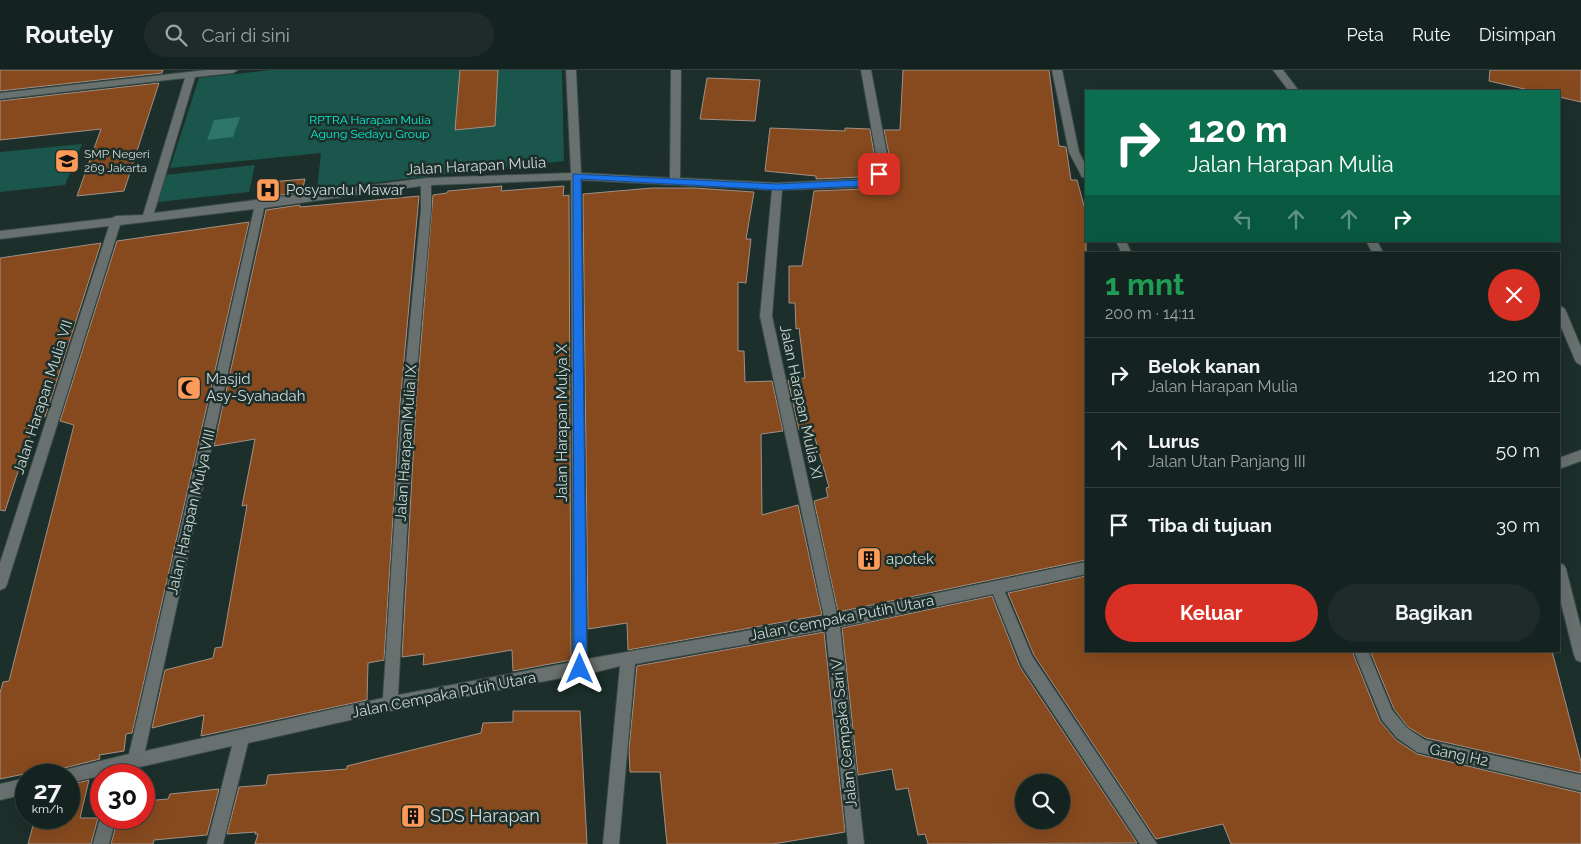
<!DOCTYPE html>
<html lang="id">
<meta charset="utf-8">
<style>
:root{--surface:#152320;--page:#1e2b29;--text:#f1f3f6;--muted:#9da4a5;--line:#34403e;--accent:#d93025}
body{margin:0;font-family:Raleway,sans-serif;background:var(--page);color:var(--text);height:100vh;display:flex;flex-direction:column;font-size:19px;white-space:nowrap}
*{box-sizing:border-box;margin:0}
p{font-size:16px;color:var(--muted)}
.icon{flex:none;width:28px;height:28px;fill:none;stroke:currentColor;stroke-width:2;stroke-linecap:round;stroke-linejoin:round}
.map{position:relative;flex:1;overflow:hidden}
.details{position:absolute;left:1085px;top:182px;width:475px;height:400px;display:flex;flex-direction:column;background:var(--surface);border-radius:0px;box-shadow:0 5px 20px #0002,0 0 0 1px var(--line)}
.details>*{flex:none}
.banner{position:absolute;left:1085px;top:20px;width:475px;height:152px;border-radius:0px;box-shadow:0 5px 20px #0002,0 0 0 1px var(--line);background:#0b6e4f;color:#fff;overflow:hidden}
.tools{position:absolute;left:1015px;top:704px;display:grid;gap:10px}
.tools a{display:grid;place-items:center;width:55px;height:55px;border-radius:50%;background:var(--surface);box-shadow:0 5px 20px #0002,0 0 0 1px var(--line);font-size:25px}
.speed{position:absolute;left:15px;top:694px;display:flex;gap:10px;font-size:25px;font-weight:700;text-align:center}
.speed>*{display:grid;place-content:center;width:65px;height:65px;border-radius:50%;background:var(--surface);box-shadow:0 5px 20px #0002,0 0 0 1px var(--line);line-height:1}
.speed small{font-size:12px;font-weight:400}
.speed .limit{border:8px solid #d22;background:#fff;color:#111}
.pin{position:absolute;display:grid;place-items:center;width:42px;height:42px;color:#fff;margin:-21px;border-radius:10px;box-shadow:0 2px 8px #0006}
.me{position:absolute;width:55px;margin:-28px;rotate:0deg;stroke-linejoin:round;filter:drop-shadow(0 0 4px #0008)}
.turn{display:flex;align-items:center;gap:18px;height:105px;padding:0 20px;font-size:22px}
.turn .icon{width:65px;height:65px;stroke-width:2.5}
.turn b{display:block;font-size:35px;line-height:42px}
.lanes{display:flex;align-items:center;height:48px;padding:0 20px;background:#0003;justify-content:center;gap:25px;direction:ltr}
.lanes .off{opacity:.35}
.round{display:grid;place-items:center;flex:none;width:52px;height:52px;border-radius:26px;background:var(--page)}
.summary{display:flex;align-items:center;justify-content:space-between;height:85px;padding:0 20px}
h1{font-size:30px;font-weight:700;line-height:38px;color:#1e9e55}
.primary-button{display:flex;gap:10px;margin-top:auto;padding:10px 20px}
.primary-button a{flex:1;height:58px;border-radius:30px;background:var(--accent);color:#fff;font-size:20px;font-weight:700;line-height:58px;text-align:center}
.primary-button a+a{background:var(--page);color:var(--text)}
ul{padding:0;list-style:none}
li{display:flex;align-items:center;gap:15px;height:75px;padding:0 20px;border-top:1px solid var(--line)}
li div{flex:1}
li b{display:block;font-size:19px}
li em{font-style:normal}
header{display:flex;align-items:center;gap:30px;box-sizing:border-box;height:70px;padding:0 25px;background:var(--surface);border-bottom:1px solid var(--line)}
header strong{font-size:24px}
nav{display:flex;gap:28px;margin-inline-start:auto;font-size:18px}
.search{width:350px;height:45px;background:var(--page);display:flex;align-items:center;gap:12px;box-sizing:border-box;padding:0 18px;border-radius:28px;color:var(--muted);font-size:19px}
.map>svg:first-child{display:block}
</style>
<header>
<strong>Routely</strong>
<div class="search"><svg class="icon" aria-label="search" viewBox="0 0 24 24"><circle cx="10" cy="10" r="6"/><path d="M15 15l6 6"/></svg>Cari di sini</div>
<nav><a>Peta</a><a>Rute</a><a>Disimpan</a></nav>
</header>
<div class="map">
<svg width="1581" height="774" viewBox="0 0 1581 774">
<rect width="100%" height="100%" fill="#1c2f2b"/>
<path fill="#1a564c" d="M271 0H562L564 91 317 119 321 83 170 98 199 8Z
M82 74 65 115 0 122V82Z
M255 95 249 122 158 132 165 105Z"/>
<path fill="#2c7568" d="M240 47 233 67 207 70 214 50Z"/>
<path fill="#874a1f" stroke="#a29086" fill-rule="evenodd" d="M0 0H163L162 3 0 21Z
M460 0H498L495 56 455 60Z
M903 0H1049L1059 76 1066 77 1071 110H1077L1086 143V490L838 542 814 431 828 427 826 418 829 417 812 358 799 360 788 310 805 308 799 258 796 259 795 233H789V196H802L814 121 863 119 877 114 884 106 888 96 889 84 884 60H900Z
M1490 0H1581V32L1559 27V21H1533L1489 11Z
M707 8 760 10 755 51 700 49Z
M159 13 124 121 77 126 101 59 0 70V31Z
M770 58 845 61V58L870 59 875 90 872 101 861 107 816 109V106L765 101Z
M305 109 302 122 260 128 258 113Z
M502 116 501 121 564 116 563 126 569 125 571 590 513 601 512 580 423 595 424 584 402 587 416 334 433 125 447 123 448 121Z
M652 118H694L754 122 746 169H751L746 213 738 212V281H744L745 312 772 311 783 361 761 364 762 445 798 435 822 545 628 580 627 553 588 559 583 124Z
M419 126 400 334 384 590 368 593 367 630 201 666 204 645 152 658 165 600 213 588 215 578 222 577 247 435 242 436 255 369 214 376 266 140 300 135V137Z
M249 152 132 663 126 664 124 681 99 685 100 689 64 698 59 705H47L48 699 0 709V623L3 612 9 611 74 355 60 351 117 171Z
M101 173 45 347 37 344 5 441 0 440V188Z
M1086 506V581H1352L1380 651 1396 670 1417 684 1581 723V774H1231L1223 754 1156 769 1034 585 1008 523Z
M992 526 1020 597 1137 773 928 774 925 764 918 765 908 718 896 720 892 699 858 705 842 558ZM1024 712H1061V750H1024Z
M824 562 845 762 773 774H667L660 702H630L629 679 637 596Z
M1370 581H1552L1581 692V703L1426 668 1408 657 1394 639Z
M513 641H580L587 774H255L258 764H255L256 762 227 764 239 717 266 715 268 705 347 699V696L481 663 483 653 513 652Z
M89 710 80 748H98L91 774H28L35 748H69V715Z
M219 719 207 765 154 770 153 774H111L118 748H144V731L168 729 170 724Z"/>
<g fill="none" stroke-linecap="round" stroke-linejoin="round">
<defs>
<path id="minor" d="M207 0H238L233 3 195 7 154 143 426 108 571 103 566 0H576L581 103 670 108 671 0H681L680 108 777 113 862 109 874 102 877 90 861 0H871L887 84 886 95 882 105 876 112 862 117 782 120 772 246 837 544 1086 492V504L1005 522 1032 586 1157 774H1140L1022 596 993 524 840 557 864 774H848L826 560 635 594 619 774H603L620 596 580 606 577 605 390 641 248 673 223 774H207L232 676 69 713V705H61L64 700 129 684 254 139 120 155 7 514 5 518 0 520V493L109 156 0 169V161L112 148 116 146 143 145 185 8 0 29V23ZM571 110 573 592 398 625 414 334 431 139V115ZM581 110 772 120 760 246 824 547 587 589ZM421 116V139L402 334 383 628 145 681 264 138Z
M1052 0H1062L1079 82 1086 96V108L1082 107 1069 82Z
M1273 0H1283L1299 21H1289Z
M1116 171H1126L1132 184H1122Z
M1366 171H1377L1384 184H1373Z
M1559 235 1565 239 1581 277V295L1577 293 1575 290 1559 252Z
M1581 380V391L1559 399V388Z
M1559 493 1564 495 1566 499 1581 558V592L1576 590 1574 585 1559 525Z
M1354 581H1368L1392 640 1407 658 1425 670 1581 705V721L1417 682 1397 668 1382 650Z
M26 708V724L0 730V714Z
M101 745V748H116L109 774H93Z"/>
</defs>
<use href="#minor" stroke="#384a46" stroke-width="2"/>
<use href="#minor" fill="#68716f" fill-rule="evenodd"/>
</g>
<path fill="#1a73e8" stroke="#114b97" d="M879 101 884 104 876 113 862 116 777 120 581 109 587 599 585 604 580 605 576 604 574 599 573 104 777 114 862 110 869 108Z"/>
<defs>
<symbol id="school-square" viewBox="-11 -11 22 22"><rect x="-9" y="-9" width="18" height="18" rx="4" fill="#fe9b59" stroke="#1c2f2b"/><path d="M0-5L7-2L0 1L-7-2ZM-4 1L0 2.5L4 1V4Q0 6-4 4Z" fill="#111"/></symbol>
<symbol id="hospital-square" viewBox="-11 -11 22 22"><rect x="-9" y="-9" width="18" height="18" rx="4" fill="#fe9b59" stroke="#1c2f2b"/><path d="M-5-5h3v3.5h4V-5h3V5h-3V1.5h-4V5h-3Z" fill="#111"/></symbol>
<symbol id="mosque-square" viewBox="-11 -11 22 22"><rect x="-9" y="-9" width="18" height="18" rx="4" fill="#fe9b59" stroke="#1c2f2b"/><path d="M3.5-4.9A6 6 0 1 0 3.5 4.9A5 5 0 1 1 3.5-4.9Z" fill="#111"/></symbol>
<symbol id="building-square" viewBox="-11 -11 22 22"><rect x="-9" y="-9" width="18" height="18" rx="4" fill="#fe9b59" stroke="#1c2f2b"/><path d="M-4-6H4V6H1V3H-1V6H-4ZM-2.5-4.3h1.7v1.8h-1.7ZM.8-4.3h1.7v1.8H.8ZM-2.5-1h1.7V.8h-1.7ZM.8-1h1.7V.8H.8Z" fill="#111"/></symbol>
</defs>
<g fill-rule="evenodd">
<use href="#school-square" x="53" y="77" width="28" height="28"/>
<use href="#hospital-square" x="254" y="106" width="28" height="28"/>
<use href="#mosque-square" x="175" y="304" width="28" height="28"/>
<use href="#building-square" x="855" y="475" width="28" height="28"/>
<use href="#building-square" x="399" y="732" width="28" height="28"/>
</g>
<g text-anchor="middle" stroke-width="5" stroke-linejoin="round" paint-order="stroke">
<g font-size="12" fill="#04f0d3" stroke="#1c2f2b">
<text x="370" y="54">RPTRA Harapan Mulia<tspan x="370" dy="14">Agung Sedayu Group</tspan></text>
</g>
<g font-size="12" fill="#cdd8d6" stroke="#1c2f2b" text-anchor="start">
<text x="84" y="88">SMP Negeri<tspan x="84" dy="14">269 Jakarta</tspan></text>
</g>
<g font-size="15" fill="#cdd8d6" stroke="#1c2f2b">
<text transform="translate(476 96) rotate(-3)" y="5">Jalan Harapan Mulia</text>
<text transform="translate(43 327) rotate(-72)" y="5">Jalan Harapan Mulia VII</text>
<text transform="translate(801 332) rotate(78)" y="5">Jalan Harapan Mulia XI</text>
<text transform="translate(562 353) rotate(-90)" y="5">Jalan Harapan Mulya X</text>
<text transform="translate(406 373) rotate(-86)" y="5">Jalan Harapan Mulia IX</text>
<text transform="translate(191 442) rotate(-77)" y="5">Jalan Harapan Mulya VIII</text>
<text transform="translate(842 548) rotate(-11)" y="5">Jalan Cempaka Putih Utara</text>
<text transform="translate(444 625) rotate(-11)" y="5">Jalan Cempaka Putih Utara</text>
<text transform="translate(844 663) rotate(-96)" y="5">Jalan Cempaka Sari V</text>
<text transform="translate(1459 685) rotate(12)" y="5">Gang H2</text>
</g>
<g font-size="15" fill="#cdd8d6" stroke="#1c2f2b" text-anchor="start">
<text x="286" y="125">Posyandu Mawar</text>
<text x="206" y="314">Masjid<tspan x="206" dy="17">Asy-Syahadah</tspan></text>
<text x="886" y="494">apotek</text>
</g>
<g font-size="18" fill="#cdd8d6" stroke="#1c2f2b" text-anchor="start">
<text x="430" y="752">SDS Harapan</text>
</g>
</g>
</svg>
<div class="tools">
<a><svg class="icon" aria-label="search" viewBox="0 0 24 24"><circle cx="10" cy="10" r="6"/><path d="M15 15l6 6"/></svg></a>
</div>
<div class="speed"><div>27<small>km/h</small></div><div class="limit">30</div></div>
<div class="pin" style="left:879px;top:104px;background:#d93025"><svg class="icon" aria-label="arrive" viewBox="0 0 24 24"><path d="M6 21V4h12l-3 4 3 4H6"/></svg></div>
<svg class="me" style="left:580px;top:599px" viewBox="-20 -20 40 40"><path d="M0-17L14 15 0 8-14 15z" fill="#1a73e8" stroke="#fff" stroke-width="4"/></svg>
<div class="banner">
<div class="turn"><svg class="icon" aria-label="right" viewBox="0 0 24 24"><path d="M7 20v-9h11M14 6l5 5-5 5"/></svg><div><b>120 m</b>Jalan Harapan Mulia</div></div>
<div class="lanes"><svg class="icon off" aria-label="left" viewBox="0 0 24 24"><path d="M17 20v-9H6M10 6l-5 5 5 5"/></svg><svg class="icon off" aria-label="ahead" viewBox="0 0 24 24"><path d="M12 20V5M6 11l6-6 6 6"/></svg><svg class="icon off" aria-label="ahead" viewBox="0 0 24 24"><path d="M12 20V5M6 11l6-6 6 6"/></svg><svg class="icon" aria-label="right" viewBox="0 0 24 24"><path d="M7 20v-9h11M14 6l5 5-5 5"/></svg></div>
</div>
<section class="details">
<div class="summary"><div><h1>1 mnt</h1><p>200 m · 14:11</p></div><a class="round" style="background:#d93025;color:#fff"><svg class="icon" aria-label="close" viewBox="0 0 24 24"><path d="M6 6l12 12M18 6L6 18"/></svg></a></div>
<ul>
<li><svg class="icon" aria-label="right" viewBox="0 0 24 24"><path d="M7 20v-9h11M14 6l5 5-5 5"/></svg><div><b>Belok kanan</b><p>Jalan Harapan Mulia</p></div><em>120 m</em></li>
<li><svg class="icon" aria-label="ahead" viewBox="0 0 24 24"><path d="M12 20V5M6 11l6-6 6 6"/></svg><div><b>Lurus</b><p>Jalan Utan Panjang III</p></div><em>50 m</em></li>
<li><svg class="icon" aria-label="arrive" viewBox="0 0 24 24"><path d="M6 21V4h12l-3 4 3 4H6"/></svg><div><b>Tiba di tujuan</b></div><em>30 m</em></li>
</ul>
<div class="primary-button"><a>Keluar</a><a>Bagikan</a></div>
</section>
</div>
